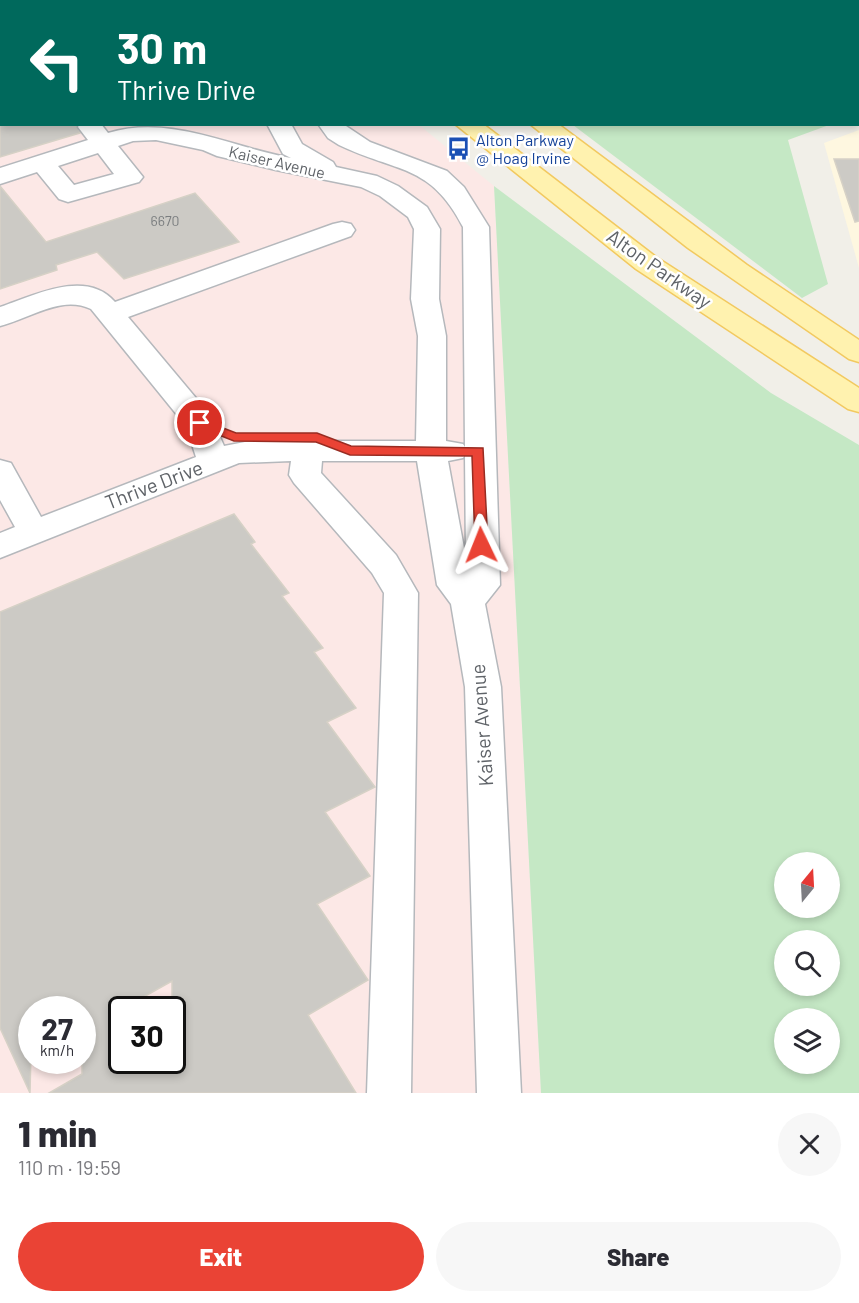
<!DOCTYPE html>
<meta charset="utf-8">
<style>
:root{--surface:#fff;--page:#f7f7f7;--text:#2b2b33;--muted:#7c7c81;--accent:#ea4335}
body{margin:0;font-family:Barlow,sans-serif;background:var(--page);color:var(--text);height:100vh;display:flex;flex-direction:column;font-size:22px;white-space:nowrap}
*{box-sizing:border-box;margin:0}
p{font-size:20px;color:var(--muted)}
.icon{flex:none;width:33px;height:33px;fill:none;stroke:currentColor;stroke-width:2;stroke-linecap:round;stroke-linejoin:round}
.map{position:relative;height:1093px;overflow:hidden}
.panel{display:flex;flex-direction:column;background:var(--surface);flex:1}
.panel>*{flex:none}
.top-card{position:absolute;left:0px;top:0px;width:860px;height:126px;box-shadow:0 3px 9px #0003;background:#00695c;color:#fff;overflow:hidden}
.needle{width:39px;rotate:18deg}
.tools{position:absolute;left:774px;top:852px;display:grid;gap:12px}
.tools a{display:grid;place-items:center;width:66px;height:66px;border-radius:50%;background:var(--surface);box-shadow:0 3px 9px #0003;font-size:30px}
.speed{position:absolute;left:18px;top:996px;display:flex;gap:12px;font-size:30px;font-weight:700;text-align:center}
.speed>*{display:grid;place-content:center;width:78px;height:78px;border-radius:50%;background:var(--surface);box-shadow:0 3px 9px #0003;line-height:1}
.speed small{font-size:15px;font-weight:400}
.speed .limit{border:3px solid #111;border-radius:9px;background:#fff;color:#111}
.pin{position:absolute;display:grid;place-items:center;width:51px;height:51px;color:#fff;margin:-26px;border:3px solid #fff;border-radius:50%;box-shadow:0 2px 6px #0007}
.me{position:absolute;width:66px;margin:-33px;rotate:358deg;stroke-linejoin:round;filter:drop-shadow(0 0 4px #0008)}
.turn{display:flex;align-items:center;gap:21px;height:126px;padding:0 18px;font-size:27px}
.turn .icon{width:78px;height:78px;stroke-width:2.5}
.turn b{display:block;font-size:42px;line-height:51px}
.round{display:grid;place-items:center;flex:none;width:63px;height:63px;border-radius:32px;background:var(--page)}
.headline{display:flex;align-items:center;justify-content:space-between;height:102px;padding:0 18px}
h1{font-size:36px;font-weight:800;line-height:45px}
.button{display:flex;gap:12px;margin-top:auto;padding:12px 18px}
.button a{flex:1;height:69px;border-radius:36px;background:var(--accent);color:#fff;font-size:24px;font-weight:800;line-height:69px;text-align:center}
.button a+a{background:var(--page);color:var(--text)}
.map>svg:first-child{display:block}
</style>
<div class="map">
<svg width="859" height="1093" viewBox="0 0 859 1093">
<rect width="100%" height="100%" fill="#f1efe8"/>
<path fill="#fef7e0" d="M859 130V268L824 143Z"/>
<path fill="#fce8e6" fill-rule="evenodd" d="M0 0 269 1 2 2V124L419 125 494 186 541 1093H0ZM32 1010H82V1060H32ZM122 1010H172V1060H122Z"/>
<path fill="#c5e8c5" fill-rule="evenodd" d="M573 125H829L788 140 828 284 802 298Z
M494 186 771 393 859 445V1093H541ZM784 862H830V908H784ZM784 940H830V986H784ZM784 1018H830V1064H784Z"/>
<path fill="#cccac5" stroke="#d6d1c6" stroke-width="1.5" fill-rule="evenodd" d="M0 124H77L80 133 0 157Z
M834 159H859V221L855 222Z
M0 186 46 242 195 193 239 242 124 279 97 252 56 265 57 270 0 289Z
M234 514 255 542 251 544 289 593 282 596 323 648 314 652 356 708 327 722 375 787 325 812 370 876 317 904 368 980 308 1015 356 1093H49L82 1074V1010H32L30 1093 0 1028V612ZM172 981V1060H122V1009Z"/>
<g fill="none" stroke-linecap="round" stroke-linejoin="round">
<defs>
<path id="minor" d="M84 0H106L107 2H85Z
M616 0H640L615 2Z
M833 0H856L857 2H834Z
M80 124H101L108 133C170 114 230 147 291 158L283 154 267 124H291L302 144 333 162 336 167 377 176 398 186 427 207 440 229 439 299 446 336V441L463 444 465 447 463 227C430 163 397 173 339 145L328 138 318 124H343L370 142 447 171 464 187 489 227 500 585 485 604 501 687 521 1093H477L465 687 451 604 437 585 417 461H322L321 473 396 555 418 593 411 1093H367L384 593 372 573 294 483 289 475 291 461 239 463 0 558V533L15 527 0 500V460L11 463 41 517 196 457 186 426 91 309C61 295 31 318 0 326V307C33 296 86 268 115 302L333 224 342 222 351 224 355 230 351 236 128 317 211 416 224 446 250 441H416L418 336 411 299 414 229 408 217 380 196 361 187 276 170 217 156 203 150 156 140 133 141 118 146 143 177 139 182 68 202 59 199 37 172 0 184V168L88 140 78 127ZM98 153 114 174 74 185 58 166ZM465 455 466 559 448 461 463 458Z"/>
<path id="major" d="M314 0H336L337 2H315Z
M367 0H389L390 2H368Z
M455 124H483L656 257 859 388V412L848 409 636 269Z
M530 124H558L747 265 859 340V362L849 359 688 248Z"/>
</defs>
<use href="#minor" stroke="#b5b8bc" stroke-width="3"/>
<use href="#major" stroke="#f2c960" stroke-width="3"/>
<path stroke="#9cc7a9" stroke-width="3" stroke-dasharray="4.5 2" stroke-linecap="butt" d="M693 2 697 0"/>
<use href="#minor" fill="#fff" fill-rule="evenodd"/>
<use href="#major" fill="#fff2af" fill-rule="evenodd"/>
</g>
<path fill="#ea4335" stroke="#982c22" stroke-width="1.5" d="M200 419 236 433H317L351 446 483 448 488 545 481 550 475 545 472 456 350 455 316 442 234 441 196 426V420Z"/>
<defs>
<symbol id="bus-bare" viewBox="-9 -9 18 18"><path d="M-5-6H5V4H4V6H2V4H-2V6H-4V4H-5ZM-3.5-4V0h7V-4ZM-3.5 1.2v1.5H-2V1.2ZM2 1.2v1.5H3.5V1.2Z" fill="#1a4fb4" stroke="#fff" stroke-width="2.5" paint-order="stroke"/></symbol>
</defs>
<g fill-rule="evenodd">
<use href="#bus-bare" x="442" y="132" width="33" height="33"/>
</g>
<g text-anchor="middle" stroke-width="5" stroke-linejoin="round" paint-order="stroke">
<g font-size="14" fill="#7a7d7f">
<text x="165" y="226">6670</text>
</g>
<g font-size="16" fill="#164399" stroke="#fff" text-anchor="start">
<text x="476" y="146">Alton Parkway<tspan x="476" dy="18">@ Hoag Irvine</tspan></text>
</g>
<g font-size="16" fill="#5f6368" stroke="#fff">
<text transform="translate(277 162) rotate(13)" y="6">Kaiser Avenue</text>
</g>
<g font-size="20" fill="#5f6368" stroke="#fff">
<text transform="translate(659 269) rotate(35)" y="7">Alton Parkway</text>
<text transform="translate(154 485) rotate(-21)" y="7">Thrive Drive</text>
<text transform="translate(482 725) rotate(-94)" y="7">Kaiser Avenue</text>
</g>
</g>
</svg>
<div class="tools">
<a><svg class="needle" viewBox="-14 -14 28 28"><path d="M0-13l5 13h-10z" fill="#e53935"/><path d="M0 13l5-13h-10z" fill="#7c7c81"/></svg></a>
<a><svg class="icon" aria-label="search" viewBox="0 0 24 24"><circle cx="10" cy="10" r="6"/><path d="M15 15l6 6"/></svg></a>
<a><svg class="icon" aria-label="layers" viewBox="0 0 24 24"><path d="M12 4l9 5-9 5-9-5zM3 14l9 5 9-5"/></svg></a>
</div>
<div class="speed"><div>27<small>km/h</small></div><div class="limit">30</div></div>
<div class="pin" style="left:200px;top:423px;background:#d93025"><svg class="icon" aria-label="arrive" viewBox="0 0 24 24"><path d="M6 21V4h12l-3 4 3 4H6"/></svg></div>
<svg class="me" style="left:481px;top:545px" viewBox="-20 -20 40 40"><path d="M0-17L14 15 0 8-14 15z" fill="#ea4335" stroke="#fff" stroke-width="4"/></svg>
<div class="top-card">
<div class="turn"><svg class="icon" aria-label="left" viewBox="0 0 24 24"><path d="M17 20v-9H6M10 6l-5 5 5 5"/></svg><div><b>30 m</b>Thrive Drive</div></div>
</div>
</div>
<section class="panel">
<div class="headline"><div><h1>1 min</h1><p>110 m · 19:59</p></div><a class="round"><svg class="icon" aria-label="close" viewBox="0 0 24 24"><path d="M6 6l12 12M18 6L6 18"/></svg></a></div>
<div class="button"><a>Exit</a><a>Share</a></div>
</section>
